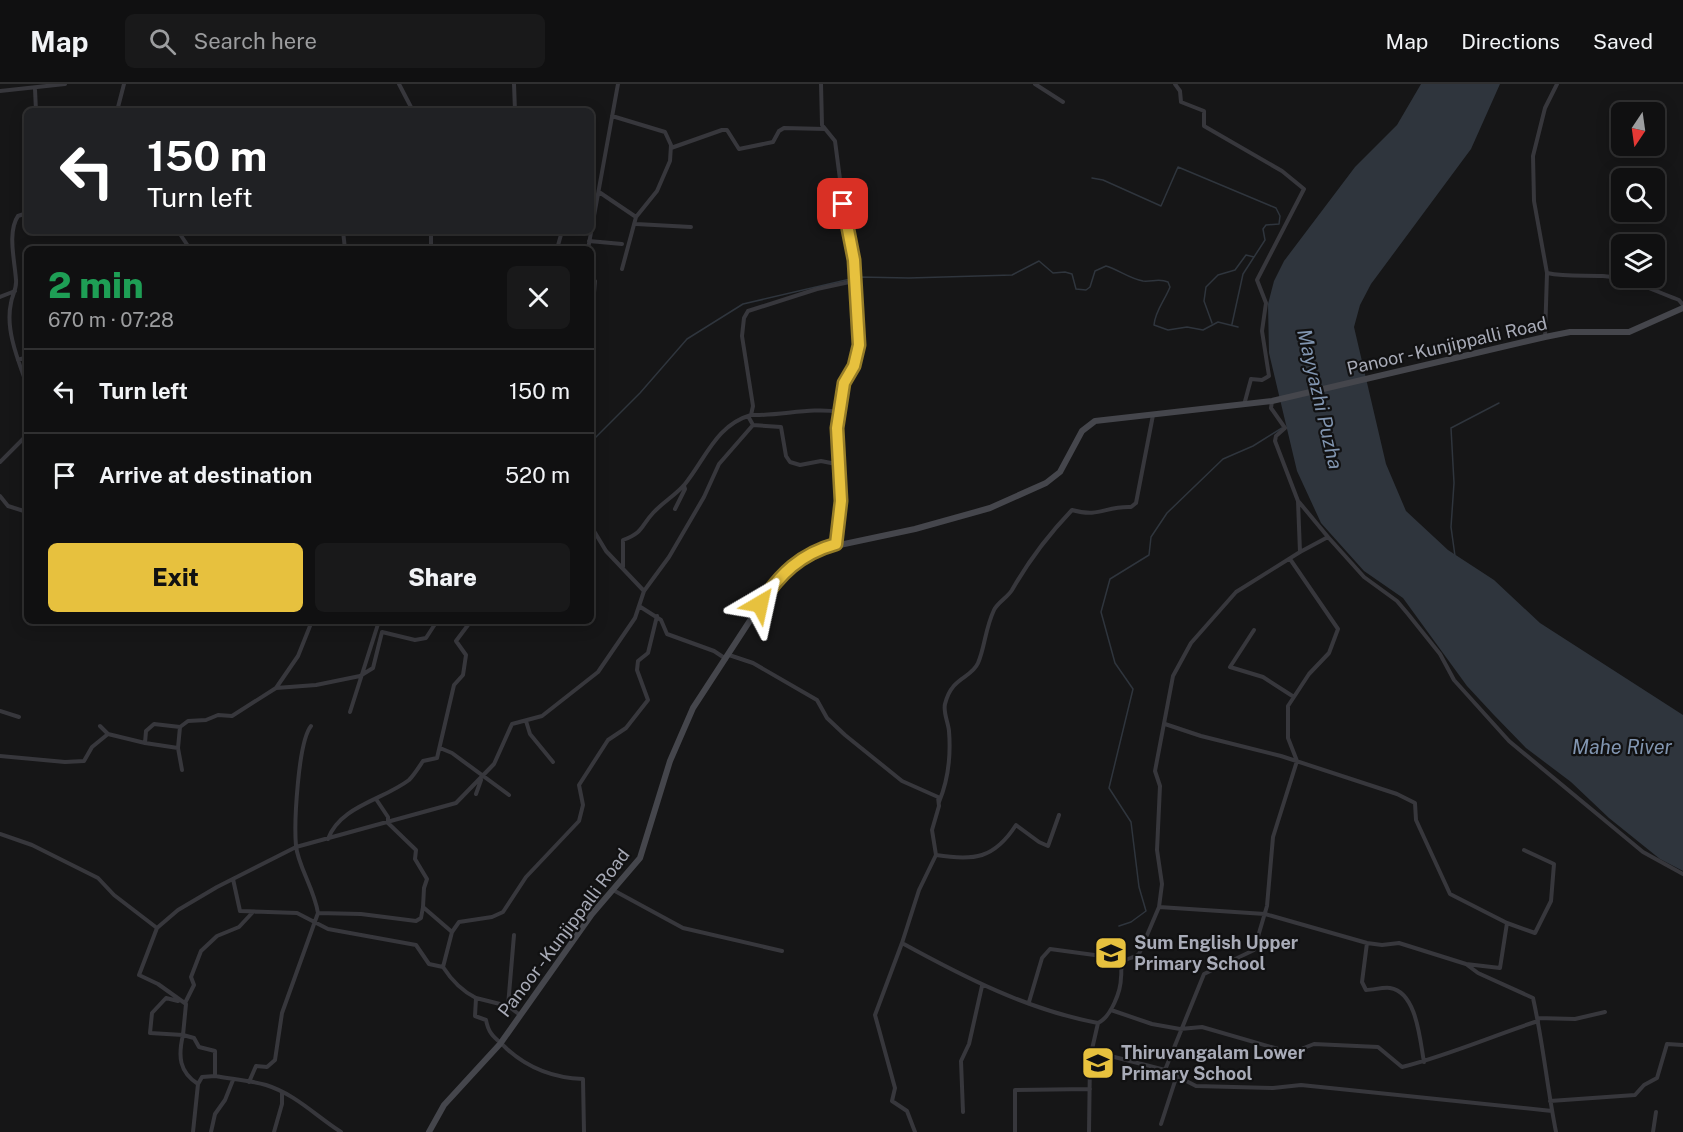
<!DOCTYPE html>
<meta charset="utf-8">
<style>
:root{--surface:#101011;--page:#19191a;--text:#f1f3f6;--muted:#9c9d9f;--line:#303031;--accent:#e7c13e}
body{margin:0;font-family:"Public Sans",sans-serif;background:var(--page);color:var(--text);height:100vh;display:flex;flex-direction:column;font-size:22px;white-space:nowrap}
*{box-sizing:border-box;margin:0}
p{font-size:20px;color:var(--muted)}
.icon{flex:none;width:33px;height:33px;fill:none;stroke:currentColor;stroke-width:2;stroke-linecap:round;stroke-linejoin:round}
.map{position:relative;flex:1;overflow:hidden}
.drawer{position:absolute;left:24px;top:162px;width:570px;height:378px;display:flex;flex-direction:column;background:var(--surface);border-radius:9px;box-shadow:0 3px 15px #0003,0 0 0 2px var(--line)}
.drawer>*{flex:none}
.guide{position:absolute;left:24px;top:24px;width:570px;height:126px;border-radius:9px;box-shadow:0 3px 15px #0003,0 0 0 2px var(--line);background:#202124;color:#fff;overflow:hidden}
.needle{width:39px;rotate:193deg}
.fabs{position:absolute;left:1611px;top:18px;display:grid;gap:12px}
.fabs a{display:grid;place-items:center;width:54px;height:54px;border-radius:9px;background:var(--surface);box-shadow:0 3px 15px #0003,0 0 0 2px var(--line);font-size:30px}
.pin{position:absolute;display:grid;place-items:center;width:51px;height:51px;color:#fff;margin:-26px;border-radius:12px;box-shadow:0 3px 9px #0006}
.me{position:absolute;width:66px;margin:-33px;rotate:36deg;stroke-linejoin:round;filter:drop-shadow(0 0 4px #0008)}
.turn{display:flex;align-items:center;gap:21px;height:126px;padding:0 24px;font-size:27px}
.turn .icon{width:78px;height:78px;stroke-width:2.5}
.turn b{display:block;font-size:42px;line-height:51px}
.round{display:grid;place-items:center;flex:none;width:63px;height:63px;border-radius:9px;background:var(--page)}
.headline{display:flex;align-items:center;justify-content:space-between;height:102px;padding:0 24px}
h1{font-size:36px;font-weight:800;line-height:45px;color:#1e9e55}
.button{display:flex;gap:12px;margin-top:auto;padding:12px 24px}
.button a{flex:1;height:69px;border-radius:9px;background:var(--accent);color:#111;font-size:24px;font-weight:800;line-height:69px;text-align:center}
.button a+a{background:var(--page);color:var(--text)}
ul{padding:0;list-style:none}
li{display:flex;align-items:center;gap:18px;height:84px;padding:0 24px;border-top:2px solid var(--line)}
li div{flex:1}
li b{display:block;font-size:22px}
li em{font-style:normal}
header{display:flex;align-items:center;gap:36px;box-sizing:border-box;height:84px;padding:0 30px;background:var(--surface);border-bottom:2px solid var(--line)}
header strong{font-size:28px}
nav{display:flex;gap:33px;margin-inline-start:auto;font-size:21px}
.search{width:420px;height:54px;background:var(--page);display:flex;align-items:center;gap:15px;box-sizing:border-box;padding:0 21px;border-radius:9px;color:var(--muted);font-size:22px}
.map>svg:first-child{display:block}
</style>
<header>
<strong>Map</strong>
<div class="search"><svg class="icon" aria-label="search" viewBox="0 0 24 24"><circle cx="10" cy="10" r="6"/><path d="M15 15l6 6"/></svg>Search here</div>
<nav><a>Map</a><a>Directions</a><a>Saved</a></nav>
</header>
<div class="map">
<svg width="1683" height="1048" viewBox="0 0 1683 1048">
<rect width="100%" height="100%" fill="#161617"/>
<path fill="#2f353d" d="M1421 0H1500L1471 65 1371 200 1360 221 1354 243 1386 380 1406 427 1448 466 1494 496 1540 539 1683 631V787L1660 775 1609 734 1571 698 1526 664 1493 630 1467 602 1403 514 1364 487 1321 439 1297 387 1269 269 1268 220 1274 197 1284 177 1355 83 1397 41Z"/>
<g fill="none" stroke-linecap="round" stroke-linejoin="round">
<path stroke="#2f353d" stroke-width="1.5" d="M1092 94 1103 96 1161 122 1178 83 1276 124 1280 132 1279 140 1266 141 1263 145 1265 156 1243 190 1232 240
M1212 239 1204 217 1206 203 1218 191 1235 186 1246 171 1254 173
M591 358 640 309 687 255 743 220 859 193 909 194 1012 191 1039 177 1053 189 1065 188 1072 190 1076 205 1086 206 1090 203 1095 187 1106 182C1119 186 1130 195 1143 197 1152 198 1159 194 1168 198L1170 203C1165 216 1155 227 1154 241L1168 246 1187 243 1203 246 1218 238 1238 243
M1455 472 1451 443 1454 399 1451 344 1499 319
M1119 842 1131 838 1146 827 1139 803 1131 738 1109 704 1133 605 1115 579 1101 528 1110 495 1149 471 1151 453 1167 429 1223 375 1253 362 1282 344"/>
<path stroke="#37373c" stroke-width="4" d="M399 0 413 27
M514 0 515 27
M821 0 822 41 835 57 846 141 854 176V197
M1035 0 1063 18
M1175 0 1180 7 1181 18 1204 27V42L1282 87 1304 105 1257 196 1266 219 1262 247 1269 292 1262 296 1251 295 1244 321
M35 5 36 27
M0 7 65 0
M117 27 124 0
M612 32 665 48 671 61 670 77 657 107 636 133 622 185
M671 64 722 46H727L739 65 773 58 779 47 784 44 825 45
M599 108 636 133
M27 129 18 132C7 148 15 178 16 196 17 205 12 211 11 219 5 245 18 276 27 301
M636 140 691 143
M178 147 190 165
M343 147 345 165
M589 157 622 160
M431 165V147
M541 165H548
M557 165 562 147
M588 165 618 0
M1547 189C1566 193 1584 191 1603 192 1629 194 1655 207 1679 216L1683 221
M591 195 595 197 594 209
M0 213 15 207
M1545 253 1547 189 1534 117 1533 72 1545 24 1557 0
M18 276 27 273
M751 331C781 332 811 323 840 328
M748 332 753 341 781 343 786 372 790 378 800 381 821 377 841 381
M0 378 27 351
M0 412 8 422 27 428
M1299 418 1328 453
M675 425 685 405 684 402
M591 442 606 467 644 507
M1300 468 1328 453 1364 493 1397 517 1408 530 1440 570 1454 596 1509 657 1643 768 1683 790
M623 483V456C644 448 640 443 653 429 663 418 676 411 685 400 706 374 716 341 751 331L753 322 742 252 744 234 748 227 817 205 854 197 859 261 854 282 844 299 838 344 841 405 836 460
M639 522 661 536 667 550 714 567 726 575
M379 537 396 539 398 537
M1254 546 1230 583 1263 593 1294 613
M729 571 753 579 817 616 827 634 845 651 902 697 938 713 939 722 932 746 936 771 919 806 902 859C964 893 1028 926 1098 939L1090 974 1089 1048
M276 604 298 572 312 537
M0 627 19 633
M350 628 379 537
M526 637 530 650 553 678
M1165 640 1201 652 1281 672 1397 710 1415 719 1416 736 1450 810 1507 839 1500 884 1466 880
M100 642 108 650
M311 642C298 658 294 739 296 762 298 782 314 804 318 829
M180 643 178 664 182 686
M145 659 178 664
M440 664 452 669 509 711
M0 672 65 678 84 677 92 663 108 650 145 659 146 647 154 640 180 643 188 637 206 636 218 631 232 632 276 604 316 601 360 592 373 584 382 548 415 556 426 554 437 537
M476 710 481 696
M376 715 388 733V739L416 766 415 775 427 795 424 804 423 823 452 848 443 883C452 897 462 907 476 914L475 932 486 936C489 952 496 954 507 965 528 984 554 994 583 995L584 1048
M939 718C949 694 951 672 949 647 948 638 943 628 945 620 952 592 971 595 978 579 985 563 985 545 994 526 998 518 1007 514 1012 506 1028 478 1049 450 1072 426 1101 434 1104 422 1131 423L1136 419 1153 331
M0 750 32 761 98 794 114 811 157 844 178 826 217 803 296 763 456 719 494 680 512 640 542 632 598 588 635 534 644 507 669 473 704 413 719 380 753 341
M328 755C340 722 383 716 409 696 414 691 419 683 423 677L437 674 454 601 463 591 466 571 456 557 471 537
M936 771C974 777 994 775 1016 741L1039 758 1048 762 1059 731
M233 795 240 827 297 829 328 845 416 861 429 880 443 883
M613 806 683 844 782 867
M1159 823 1265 830 1367 859 1382 861 1399 859 1466 880 1478 889 1533 914C1543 958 1547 1003 1556 1048
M1507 839 1535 849 1551 817 1554 780 1524 766
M157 844 139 891 158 900 186 920 183 951 194 954 199 963 215 967V992C231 995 249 996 266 1001 295 1010 316 1032 341 1048
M452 848 459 838 492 833 503 828 526 793 579 737 583 721 579 701 608 656 626 644 648 616 637 586 638 577 648 569 657 532
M902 859 875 931 895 1004 892 1017 907 1027 915 1048
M1367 859 1362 898 1366 906C1374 906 1382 903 1390 904 1417 908 1420 957 1424 978
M476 914 508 922 520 931
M178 917 166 914 152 929 150 949 183 951C178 972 179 988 198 1000L193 1048
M1029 918 1042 874 1050 865 1124 875
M185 919 194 901 191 893 201 867 217 852 239 843 253 828
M508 922 514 851
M1111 926 1152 940 1180 945 1202 943 1278 965 1296 967 1314 960 1378 963 1402 983C1449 971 1492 952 1538 937
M1537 934 1575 935 1605 928
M1098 939C1111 933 1121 907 1121 893 1122 888 1120 884 1123 879 1126 873 1134 875 1139 870L1159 823 1162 800 1157 766 1160 702 1155 687 1173 592 1191 559 1236 508 1300 468 1298 417 1275 357 1276 352 1285 344 1271 324 1272 317
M1091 967 1165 986 1196 1002 1273 1004 1301 1001 1552 1027
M1165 986 1204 890 1254 866 1267 822 1273 753 1297 677 1288 654V622L1309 590 1329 569 1338 545 1290 475
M249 998 256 982 267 983 275 976 282 929 318 829 361 830 416 837 421 834 423 823
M198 1000 202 993 215 992
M1550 1017 1635 1011 1644 1001 1657 994 1667 960 1683 961
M963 1028 961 977 969 960 982 902
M1161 1040 1177 991
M211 1048 215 1030 225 1016 233 996
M274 1048 282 1020V1008
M1015 1048V1006L1090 1005
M1653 1048 1656 1028"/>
<path stroke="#45464c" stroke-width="6" d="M429 1048 444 1021 500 960 592 830 640 774 670 677 693 624 775 498 791 482 816 466 915 445 990 424 1046 399 1060 388 1082 347 1095 337 1272 317 1545 253 1570 248H1629L1683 224"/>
</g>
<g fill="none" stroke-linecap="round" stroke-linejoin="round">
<defs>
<path id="route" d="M760 520C780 490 800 470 836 460L841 417 837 344 844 299 854 282 859 261 854 176 843 120"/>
</defs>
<use href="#route" stroke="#967d28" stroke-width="15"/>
<use href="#route" stroke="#e7c13e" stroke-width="10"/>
</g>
<defs>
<symbol id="school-square" viewBox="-11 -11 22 22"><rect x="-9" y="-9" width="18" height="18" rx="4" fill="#e7c13e" stroke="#111112"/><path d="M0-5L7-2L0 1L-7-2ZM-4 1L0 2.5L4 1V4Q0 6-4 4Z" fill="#111"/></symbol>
</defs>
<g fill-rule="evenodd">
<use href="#school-square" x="1092" y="850" width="38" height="38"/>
<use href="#school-square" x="1079" y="960" width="38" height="38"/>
</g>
<g text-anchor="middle" stroke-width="4.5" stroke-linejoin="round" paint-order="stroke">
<g font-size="18" fill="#a8abb7" stroke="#111112">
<text transform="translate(1447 262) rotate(-13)" y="6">Panoor - Kunjippalli Road</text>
<text transform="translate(564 849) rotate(-53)" y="6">Panoor - Kunjippalli Road</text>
</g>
<g font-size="18" font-weight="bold" fill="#a8abb7" stroke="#111112" text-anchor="start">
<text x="1134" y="865">Sum English Upper<tspan x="1134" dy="21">Primary School</tspan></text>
<text x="1121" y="975">Thiruvangalam Lower<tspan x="1121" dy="21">Primary School</tspan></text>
</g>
<g font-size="20" font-style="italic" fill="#8195b0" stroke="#111112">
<text transform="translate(1320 315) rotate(77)" y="7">Mayyazhi Puzha</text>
<text x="1622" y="670">Mahe River</text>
</g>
</g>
</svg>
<div class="fabs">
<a><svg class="needle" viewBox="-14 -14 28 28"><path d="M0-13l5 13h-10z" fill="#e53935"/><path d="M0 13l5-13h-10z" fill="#9c9d9f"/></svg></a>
<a><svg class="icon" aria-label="search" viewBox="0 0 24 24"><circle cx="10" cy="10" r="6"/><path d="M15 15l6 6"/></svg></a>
<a><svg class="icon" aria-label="layers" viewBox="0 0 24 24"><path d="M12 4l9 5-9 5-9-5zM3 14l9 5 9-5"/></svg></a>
</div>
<div class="pin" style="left:843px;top:120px;background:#d93025"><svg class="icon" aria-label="arrive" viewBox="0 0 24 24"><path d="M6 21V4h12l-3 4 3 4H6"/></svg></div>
<svg class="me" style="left:760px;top:520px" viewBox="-20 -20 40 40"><path d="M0-17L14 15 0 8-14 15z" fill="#e7c13e" stroke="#fff" stroke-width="4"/></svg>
<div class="guide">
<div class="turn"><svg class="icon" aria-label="left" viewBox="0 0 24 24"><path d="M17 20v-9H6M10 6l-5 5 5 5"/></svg><div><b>150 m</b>Turn left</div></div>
</div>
<section class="drawer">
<div class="headline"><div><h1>2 min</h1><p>670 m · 07:28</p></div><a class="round"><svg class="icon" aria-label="close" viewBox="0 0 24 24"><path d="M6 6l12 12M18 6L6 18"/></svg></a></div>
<ul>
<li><svg class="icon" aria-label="left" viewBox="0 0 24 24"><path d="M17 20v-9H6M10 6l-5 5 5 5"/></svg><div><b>Turn left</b></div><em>150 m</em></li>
<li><svg class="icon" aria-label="arrive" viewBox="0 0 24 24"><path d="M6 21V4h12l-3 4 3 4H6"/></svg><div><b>Arrive at destination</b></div><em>520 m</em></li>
</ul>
<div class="button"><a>Exit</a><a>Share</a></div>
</section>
</div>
